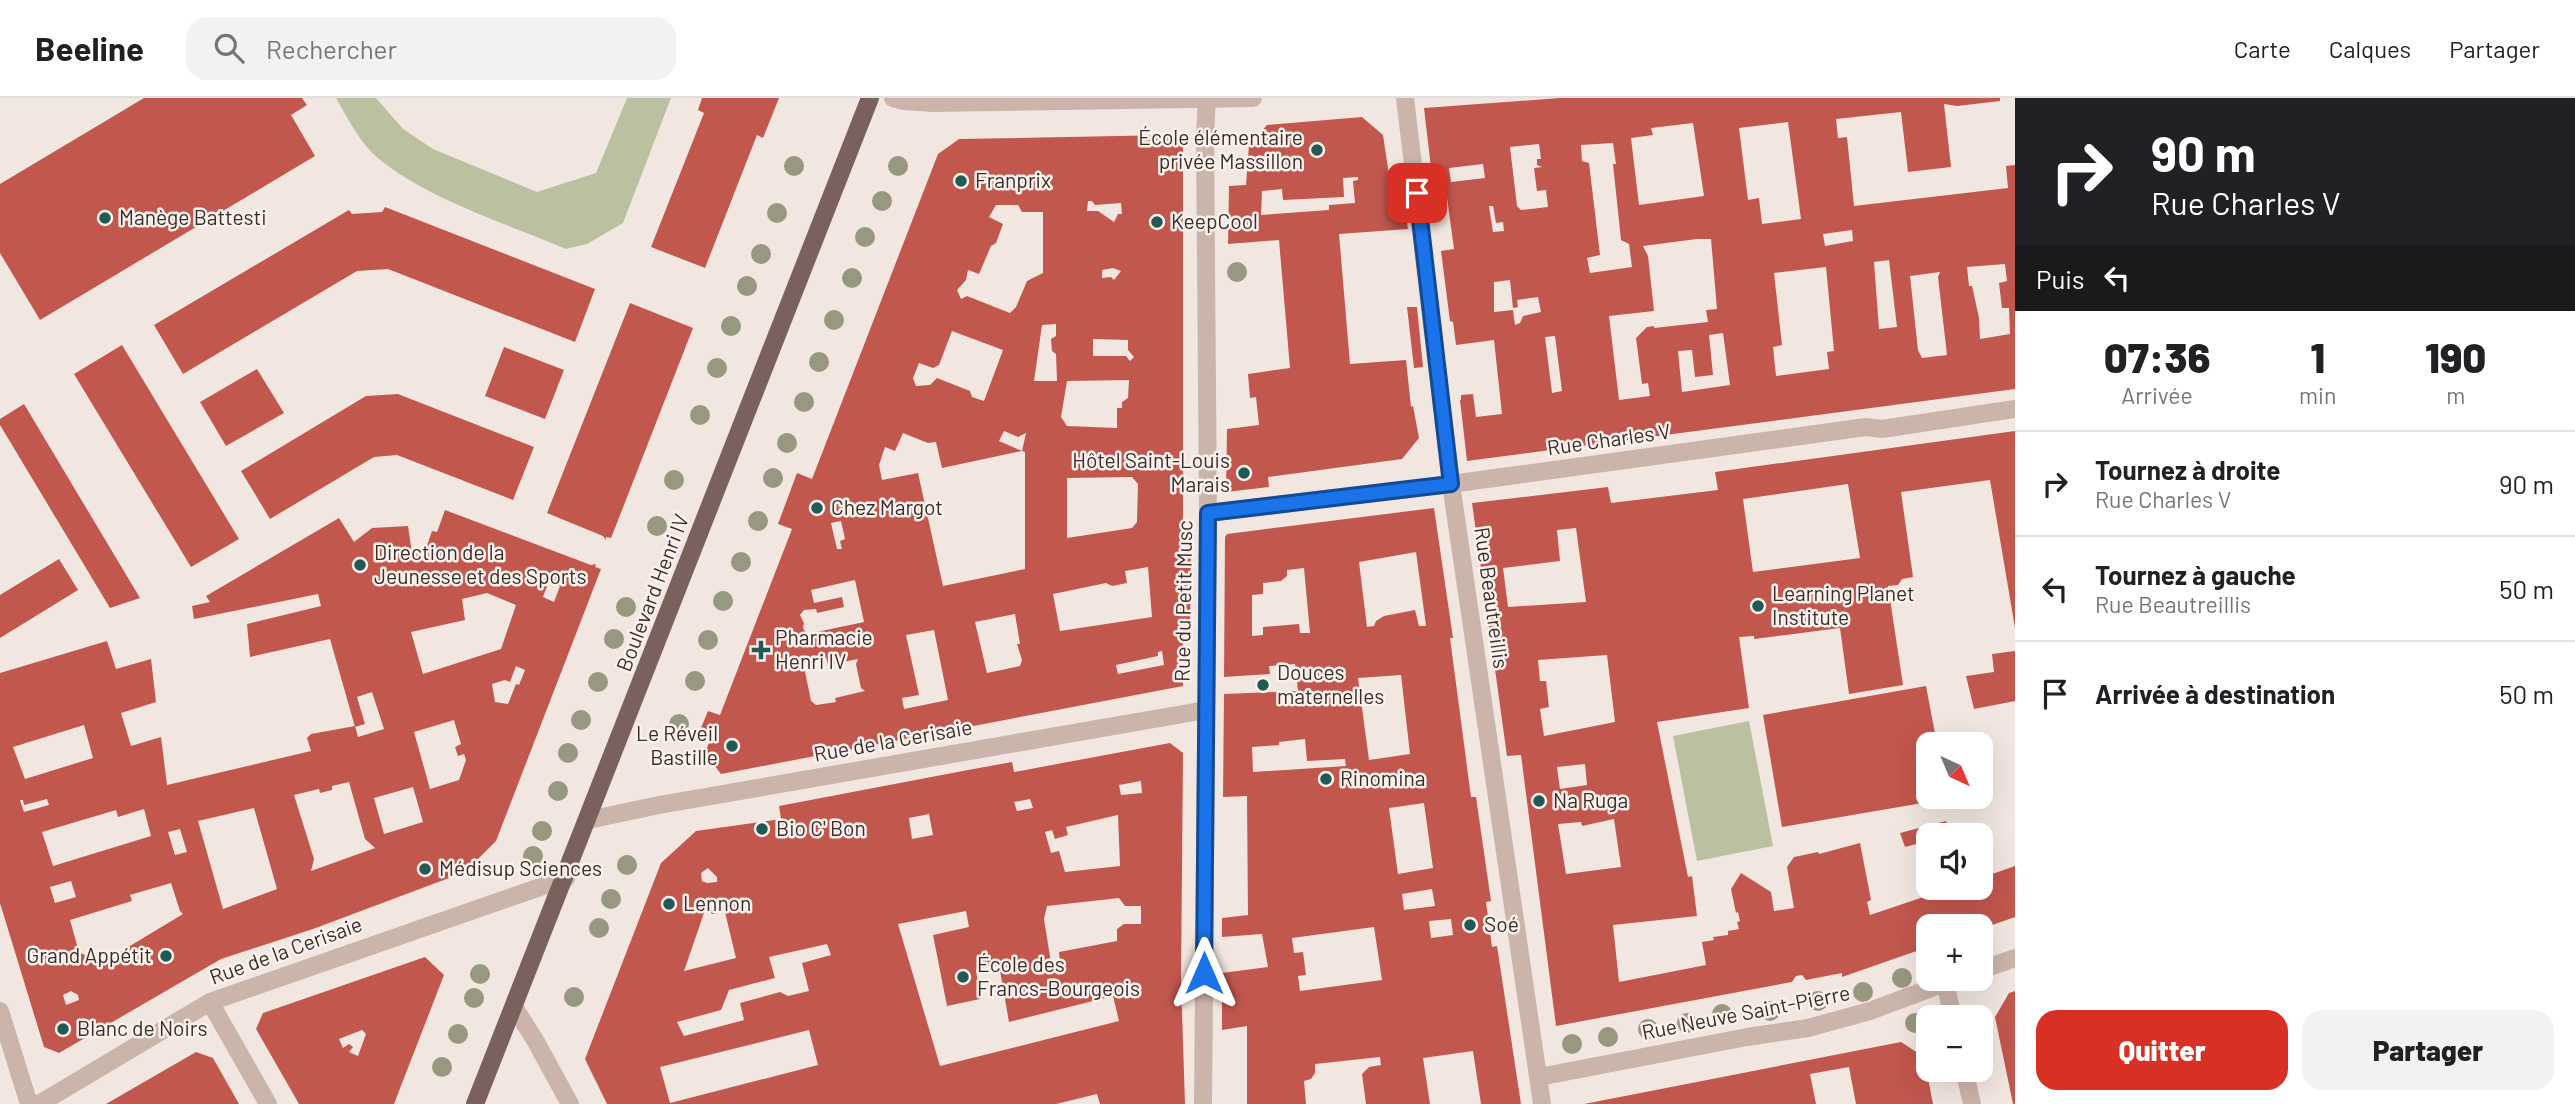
<!DOCTYPE html>
<html lang="fr">
<meta charset="utf-8">
<style>
:root{--surface:#fff;--page:#f2f2f2;--text:#202124;--muted:#757577;--line:#e0e0e0;--accent:#d93025}
body{margin:0;font-family:Barlow,sans-serif;background:var(--page);color:var(--text);height:100vh;display:flex;flex-direction:column;font-size:26px;white-space:nowrap}
*{box-sizing:border-box;margin:0}
p{font-size:23px;color:var(--muted)}
.icon{flex:none;width:38px;height:38px;fill:none;stroke:currentColor;stroke-width:2;stroke-linecap:round;stroke-linejoin:round}
.map{position:relative;flex:1;overflow:hidden}
.side{display:flex;flex-direction:column;background:var(--surface);width:560px}
.side>*{flex:none}
.banner{background:#202124;color:#fff;overflow:hidden}
.needle{width:46px;rotate:136deg}
.fabs{position:absolute;left:1916px;top:634px;display:grid;gap:14px}
.fabs a{display:grid;place-items:center;width:77px;height:77px;border-radius:14px;background:var(--surface);box-shadow:0 7px 28px #0002;font-size:35px}
.pin{position:absolute;display:grid;place-items:center;width:60px;height:60px;color:#fff;margin:-30px;border-radius:14px;box-shadow:0 4px 10px #0006}
.me{position:absolute;width:77px;margin:-38px;rotate:0deg;stroke-linejoin:round;filter:drop-shadow(0 0 5px #0008)}
.turn{display:flex;align-items:center;gap:24px;height:147px;padding:0 21px;font-size:32px}
.turn .icon{width:91px;height:91px;stroke-width:2.5}
.turn b{display:block;font-size:49px;line-height:60px}
.then{display:flex;align-items:center;height:66px;padding:0 21px;background:#0003;gap:14px;font-size:26px}
.eta{display:flex;justify-content:space-evenly;align-items:center;height:119px;text-align:center}
.eta b{font-size:42px;font-weight:800;line-height:49px}
.cta{display:flex;gap:14px;margin-top:auto;padding:14px 21px}
.cta a{flex:1;height:80px;border-radius:21px;background:var(--accent);color:#fff;font-size:28px;font-weight:800;line-height:80px;text-align:center}
.cta a+a{background:var(--page);color:var(--text)}
ul{padding:0;list-style:none}
li{display:flex;align-items:center;gap:21px;height:105px;padding:0 21px;border-top:2px solid var(--line)}
li div{flex:1}
li b{display:block;font-size:26px}
li em{font-style:normal}
header{display:flex;align-items:center;gap:42px;box-sizing:border-box;height:98px;padding:0 35px;background:var(--surface);border-bottom:2px solid var(--line)}
header strong{font-size:33px}
nav{display:flex;gap:38px;margin-inline-start:auto;font-size:24px}
.search{width:490px;height:63px;background:var(--page);display:flex;align-items:center;gap:18px;box-sizing:border-box;padding:0 24px;border-radius:21px;color:var(--muted);font-size:26px}
main{display:flex;flex:1;min-height:0}
.map>svg:first-child{display:block}
</style>
<header>
<strong>Beeline</strong>
<div class="search"><svg class="icon" aria-label="search" viewBox="0 0 24 24"><circle cx="10" cy="10" r="6"/><path d="M15 15l6 6"/></svg>Rechercher</div>
<nav><a>Carte</a><a>Calques</a><a>Partager</a></nav>
</header>
<main>
<div class="map">
<svg width="2015" height="1006" viewBox="0 0 2015 1006">
<rect width="100%" height="100%" fill="#f2e7e0"/>
<path fill="#bbc1a0" d="M336 0H376L403 31 433 51 537 94 596 75 627 0H671L623 125 587 146 566 151C507 126 428 101 379 61 360 45 348 21 336 0Z
M1749 623 1773 748 1697 763 1673 638Z"/>
<path fill="#c2574e" fill-rule="evenodd" d="M144 0H302L307 7 291 17 315 58 40 222 0 155V86Z
M702 0H779L763 40 757 37 705 170 651 149 704 15 698 12Z
M1560 0H2000V3L1957 8 1944 6 1951 69 1908 74 1901 14 1836 21 1838 40 1847 39 1854 108 2008 90 2006 68 2015 67V291L1467 363 1460 302H1461V297L1473 296 1476 319 1502 316 1494 242 1456 247 1453 224 1450 223 1441 153 1454 151 1445 85 1433 87 1424 10ZM1788 24 1801 121 1762 126 1759 100 1748 102 1739 30ZM1693 25 1704 98 1639 107 1631 40 1653 37 1651 30ZM1613 45 1616 66H1613L1621 142 1629 146 1632 169 1590 175 1587 160 1600 157 1589 65 1582 63 1581 47ZM1539 46 1541 61H1537V67L1542 69 1534 70 1537 93 1546 92 1548 109 1521 112 1517 108 1510 49ZM1483 66 1485 80 1451 84 1449 70ZM1489 108H1493L1496 125 1503 124 1504 133 1493 134ZM1852 132 1853 143 1825 148 1823 136ZM1697 141H1711L1717 211 1706 212 1708 224 1654 230V228L1647 229 1636 240 1642 286 1648 285 1650 298 1619 302 1609 218 1654 213 1648 158 1643 148ZM1889 162 1897 229 1879 231 1874 164ZM2005 166 2007 183 1999 185 2002 210H2009L2010 236 1980 241 1979 220 1972 188H1969L1967 169ZM1826 169 1834 253 1827 254 1829 271 1776 278 1773 249 1782 247 1774 175ZM1940 174 1938 179 1947 257 1922 260 1918 252 1910 178ZM1510 182 1513 210 1518 209 1517 202 1538 199 1541 214 1523 218 1520 225 1515 227 1513 212 1494 214V184ZM1723 235 1730 287 1682 294 1678 253 1692 252 1695 279 1713 277 1709 237ZM1555 238 1562 293 1552 295 1545 239Z
M1362 19 1383 37 1389 77 1400 76 1408 131 1339 136 1350 266 1406 262 1411 309 1413 308 1419 340 1402 361 1268 379 1269 389 1226 394 1227 331 1259 327 1256 299 1250 300 1248 276 1290 270 1279 142 1228 146 1229 88 1246 87 1249 47 1267 27ZM1358 79V82L1353 83 1355 105 1329 107V112L1261 117 1262 93 1282 91 1283 102 1344 99 1343 80Z
M1170 37 1183 49V442L1191 440 1190 534 1183 536V588L721 676 705 655 710 642 698 637 708 613 720 617 792 431 778 426 797 375 812 381 938 56 959 41ZM1088 103H1092L1095 107 1121 105 1122 116H1118L1114 124 1098 113H1087ZM996 107H1018L1022 114H1043V175L1027 183 1016 209 1010 215 967 198 961 201 957 192 966 182 968 172 979 176 991 148 996 145 1003 126 989 119ZM1113 170 1121 173 1114 182 1111 179 1102 180V172ZM1056 226V238L1051 241 1052 253 1056 256 1057 283H1034L1042 227ZM952 233 1003 252 984 303 972 299 970 293 937 280 930 287 916 288 913 280 919 265 933 270 939 267ZM1093 241 1128 242V252L1134 259 1130 263 1126 258H1093ZM1129 282 1128 300 1122 304V310H1117V330L1067 328 1061 319 1067 283ZM1004 333 1018 339 1026 335 1022 353 1025 354V471L943 488 918 375 882 382 879 367 885 349 895 353 903 335 928 345 936 344 942 370 1022 353 999 343ZM1132 379 1138 386 1137 424 1132 430 1067 440V380ZM841 423 845 441 840 443 842 451H837L831 425ZM1148 469 1152 519 1060 533 1053 496 1106 485 1112 488 1127 485 1125 473ZM855 482 864 524 807 536 803 530 804 525 800 517 804 512 816 511 817 515 844 509 842 499 814 505 811 492ZM1015 516 1020 546H1017L1022 562 1020 568 987 575 975 524ZM934 532 948 602 904 611 902 600 919 597 906 537ZM1162 553 1164 567 1118 576 1116 567 1158 558V554ZM826 559 828 567 858 561 856 566 861 590 865 593 835 600 836 604 816 607 811 603 803 564Z
M385 109 595 191 575 244 388 171 357 173 183 276 154 227 349 112 352 116 382 114Z
M630 205 693 230 615 430 611 440 606 439V442L603 438 547 415Z
M1407 209H1417L1423 269 1414 270Z
M122 247 239 441 191 469 74 276Z
M504 249 564 272 545 321 485 298Z
M257 271 284 315 226 348 200 304Z
M398 296 534 349 513 402 397 357 374 359 270 421 241 373 366 298Z
M24 306 140 500 110 510 0 327V321Z
M2015 333V530L1990 382 1901 394 1913 479 1902 481 1898 487 1888 488 1903 587 1849 596 1840 530 1754 541V538L1739 539 1749 610 1657 624 1688 779 1692 778 1697 818 1613 827 1619 884 1706 867 1702 844 1714 842 1713 839 1728 837V833L1739 831 1737 824 1740 823 1738 814 1736 815 1731 791 1741 775 1771 794 1774 813 1794 810 1787 769 1794 759 1818 754 1819 756 1860 745 1871 802 1867 804 1870 817 1953 789H1981V780L2015 768V819L1981 831V828H1928V849L1842 879V875L1806 882 1802 877 1796 878 1792 884 1556 928 1521 657 1507 658 1472 405 1608 389 1611 405 1718 392 1715 374ZM1848 386 1860 460 1753 474 1743 401ZM1576 430 1586 504 1508 509 1503 470 1560 463 1557 432ZM1607 557 1615 624 1544 638 1540 611 1549 609 1546 583H1540L1538 562ZM1585 666 1587 687 1560 691 1557 669ZM1614 721 1621 769 1566 776 1558 726 1581 724 1582 728Z
M1434 410 1453 540H1450L1471 699H1476L1491 803 1486 804 1492 849 1497 848 1521 1006H1481L1473 953 1423 960 1430 1006H1366L1362 976 1369 969 1381 967 1380 959 1315 966V975L1311 981 1304 983 1306 1006H1247V928L1222 932V875L1268 869 1262 836 1222 839V820L1248 817 1247 698 1223 699 1224 596 1298 593 1295 566 1269 568 1270 576 1224 579 1225 439 1227 436ZM1416 454 1426 528H1419L1415 512 1384 518 1376 523 1374 528 1367 529 1359 464ZM1304 470 1310 535H1300L1299 526 1263 529V537L1252 538V497L1263 496V485L1281 483 1287 478V472ZM1401 577 1410 656 1369 662 1358 580ZM1305 641 1307 663 1345 661 1346 668 1253 674 1252 649 1279 647V644ZM1424 705 1433 770 1398 776 1389 710ZM1432 791 1435 808 1404 812 1402 796ZM1451 821 1453 837 1431 840 1429 823ZM1374 829 1382 882 1300 893 1298 878 1306 877 1303 854 1294 855 1292 840Z
M445 412 591 467 596 466 595 469 601 471 496 743 465 774 313 831 221 861 59 955 44 949 0 805V575L107 543 116 571 151 561 156 604 121 615 131 648 161 639 167 687 311 653 307 640 311 636 355 628 358 639 384 631 372 594 357 599 365 626 355 629 330 541 250 559 247 526 321 508 318 496 194 521 192 508 210 504 206 498 339 420 354 444 372 430 408 428 412 455 424 456 432 433 437 434ZM549 483 560 488 554 504 543 499ZM487 495 516 507 501 551 423 576 411 534 465 522 462 501ZM516 568 525 572 519 587 516 586 508 606 495 604 492 586 505 582 510 584ZM454 622 461 646 455 649 458 658 464 656 466 662 459 682 430 691 414 634ZM84 627 93 660 25 681 13 649ZM349 684 365 741 375 750 311 773 314 761 294 697 319 691 320 695 332 692V688ZM413 689 423 724 384 736 374 700ZM47 701 49 707 24 714 20 702H23L24 707ZM254 710 277 791 223 811 198 723ZM144 711 151 738 53 768 42 734 116 712 118 719ZM180 731 187 754 175 757 168 734ZM71 783 76 799 55 805 50 789ZM171 785 180 813 183 816 120 854 122 858 98 864 79 854 70 822 132 803 130 797ZM71 893 78 897 79 902 66 907 63 897Z
M59 461 78 492 0 540V497Z
M2015 553V603L1974 611 1966 578 1994 574 1992 556Z
M1926 588 1937 646H1928V698H1946V701L1782 729 1763 617Z
M1170 645 1183 655 1181 883 1185 1006H1100L1097 996 1056 1006H607L585 961 661 765 696 733 781 721 779 708 968 672 1012 664 1014 674ZM1141 683 1142 695 1121 697 1119 687ZM1030 701 1033 710 1017 713 1014 704ZM929 716 933 737 912 741 909 720ZM1118 717 1120 768 1065 774 1059 753 1051 755 1045 734 1052 732 1055 741 1068 737 1066 729ZM708 770 717 779V784L707 785 702 783 701 775ZM1119 800 1125 808H1141V826H1124L1117 831V843L1059 854 1060 864 1051 865 1044 821 1047 808ZM724 810 736 860 684 873 705 812 713 816 722 814ZM966 813 969 829 933 837 947 908 980 901 976 871 999 867 1009 924 1113 898 1119 923 940 968 898 826ZM827 846 831 857 802 865 809 893 788 898 780 894 740 905 744 922 684 938 677 924 721 912 729 892 775 880 769 859ZM809 932 818 967 670 1005 660 969Z
M1946 723 1950 737H1928V743L1905 749 1900 735Z
M425 859 444 877 394 1006H299L256 931 263 915ZM362 932 366 936 358 958 349 954 353 949 349 946 343 950 339 941Z
M2015 893V1006H2013L1995 919 2009 895Z
M1901 944 1924 959 1933 1006H1856L1849 969 1810 976 1816 1006H1584Z
M196 954 213 960 239 1006H106Z"/>
<g fill="none" stroke-linecap="round" stroke-linejoin="round">
<path stroke="#cbb5ab" stroke-width="18" d="M893 0 904 3 933 5 1253 0
M1405 0 1451 386 1542 1006
M1208 415 1451 386 1866 329 1882 331 2015 311
M588 722 659 707 1206 612
M1981 872 2015 860
M1945 885 1953 919
M210 904 268 1006
M514 909 535 942 570 1006
M0 913 29 1006
M1964 971 1972 1006
M1539 979 1747 939 1808 930 1870 913 1958 880
M39 1006 210 904 566 780
M1203 1006 1208 415 1205 38 1207 0"/>
<path stroke="#7a615c" stroke-width="18" d="M475 1006 870 0"/>
</g>
<g fill="#98977f">
<circle cx="794" cy="68" r="10"/>
<circle cx="898" cy="68" r="10"/>
<circle cx="882" cy="103" r="10"/>
<circle cx="777" cy="115" r="10"/>
<circle cx="865" cy="139" r="10"/>
<circle cx="761" cy="156" r="10"/>
<circle cx="1237" cy="174" r="10"/>
<circle cx="852" cy="180" r="10"/>
<circle cx="747" cy="188" r="10"/>
<circle cx="834" cy="222" r="10"/>
<circle cx="731" cy="228" r="10"/>
<circle cx="819" cy="264" r="10"/>
<circle cx="717" cy="270" r="10"/>
<circle cx="804" cy="304" r="10"/>
<circle cx="700" cy="317" r="10"/>
<circle cx="787" cy="345" r="10"/>
<circle cx="773" cy="380" r="10"/>
<circle cx="674" cy="382" r="10"/>
<circle cx="758" cy="423" r="10"/>
<circle cx="657" cy="428" r="10"/>
<circle cx="741" cy="464" r="10"/>
<circle cx="723" cy="503" r="10"/>
<circle cx="626" cy="509" r="10"/>
<circle cx="614" cy="541" r="10"/>
<circle cx="708" cy="542" r="10"/>
<circle cx="695" cy="583" r="10"/>
<circle cx="598" cy="584" r="10"/>
<circle cx="581" cy="622" r="10"/>
<circle cx="679" cy="626" r="10"/>
<circle cx="568" cy="655" r="10"/>
<circle cx="558" cy="693" r="10"/>
<circle cx="542" cy="733" r="10"/>
<circle cx="533" cy="758" r="10"/>
<circle cx="627" cy="767" r="10"/>
<circle cx="611" cy="801" r="10"/>
<circle cx="599" cy="830" r="10"/>
<circle cx="480" cy="876" r="10"/>
<circle cx="1902" cy="880" r="10"/>
<circle cx="1863" cy="894" r="10"/>
<circle cx="574" cy="899" r="10"/>
<circle cx="474" cy="900" r="10"/>
<circle cx="1818" cy="903" r="10"/>
<circle cx="1770" cy="913" r="10"/>
<circle cx="1722" cy="916" r="10"/>
<circle cx="1687" cy="925" r="10"/>
<circle cx="1915" cy="925" r="10"/>
<circle cx="1648" cy="931" r="10"/>
<circle cx="458" cy="936" r="10"/>
<circle cx="1608" cy="939" r="10"/>
<circle cx="1572" cy="946" r="10"/>
<circle cx="442" cy="969" r="10"/>
</g>
<g fill="none" stroke-linecap="round" stroke-linejoin="round">
<defs>
<path id="route" d="M1204 875 1208 415 1451 386 1417 95"/>
</defs>
<use href="#route" stroke="#114b97" stroke-width="18"/>
<use href="#route" stroke="#1a73e8" stroke-width="12"/>
</g>
<g fill="#215954" stroke="#faf1ec" stroke-width="2.5">
<circle cx="1317" cy="52" r="7"/>
<circle cx="961" cy="83" r="7"/>
<circle cx="105" cy="120" r="7"/>
<circle cx="1157" cy="124" r="7"/>
<circle cx="1244" cy="375" r="7"/>
<circle cx="817" cy="410" r="7"/>
<circle cx="360" cy="467" r="7"/>
<circle cx="1758" cy="508" r="7"/>
<path d="M757.5 541.5h7v7h7v7h-7v7h-7v-7h-7v-7h7z"/>
<circle cx="1263" cy="587" r="7"/>
<circle cx="732" cy="648" r="7"/>
<circle cx="1326" cy="681" r="7"/>
<circle cx="1539" cy="703" r="7"/>
<circle cx="762" cy="731" r="7"/>
<circle cx="425" cy="771" r="7"/>
<circle cx="669" cy="806" r="7"/>
<circle cx="1470" cy="827" r="7"/>
<circle cx="166" cy="858" r="7"/>
<circle cx="963" cy="879" r="7"/>
<circle cx="63" cy="931" r="7"/>
</g>
<g text-anchor="middle" stroke-width="5" stroke-linejoin="round" paint-order="stroke">
<g font-size="21" fill="#392d2a" stroke="#faf1ec" text-anchor="start">
<text x="1303" y="47" text-anchor="end">École élémentaire<tspan x="1303" dy="24">privée Massillon</tspan></text>
<text x="975" y="90">Franprix</text>
<text x="119" y="127">Manège Battesti</text>
<text x="1171" y="131">KeepCool</text>
<text x="1230" y="370" text-anchor="end">Hôtel Saint-Louis<tspan x="1230" dy="24">Marais</tspan></text>
<text x="831" y="417">Chez Margot</text>
<text x="374" y="462">Direction de la<tspan x="374" dy="24">Jeunesse et des Sports</tspan></text>
<text x="1772" y="503">Learning Planet<tspan x="1772" dy="24">Institute</tspan></text>
<text x="775" y="547">Pharmacie<tspan x="775" dy="24">Henri IV</tspan></text>
<text x="1277" y="582">Douces<tspan x="1277" dy="24">maternelles</tspan></text>
<text x="718" y="643" text-anchor="end">Le Réveil<tspan x="718" dy="24">Bastille</tspan></text>
<text x="1340" y="688">Rinomina</text>
<text x="1553" y="710">Na Ruga</text>
<text x="776" y="738">Bio C' Bon</text>
<text x="439" y="778">Médisup Sciences</text>
<text x="683" y="813">Lennon</text>
<text x="1484" y="834">Soé</text>
<text x="152" y="865" text-anchor="end">Grand Appétit</text>
<text x="977" y="874">École des<tspan x="977" dy="24">Francs-Bourgeois</tspan></text>
<text x="77" y="938">Blanc de Noirs</text>
</g>
<g font-size="21" fill="#392d2a" stroke="#faf1ec">
<text transform="translate(1609 342) rotate(-8)" y="7">Rue Charles V</text>
<text transform="translate(653 495) rotate(-69)" y="7">Boulevard Henri IV</text>
<text transform="translate(1491 500) rotate(82)" y="7">Rue Beautreillis</text>
<text transform="translate(1184 503) rotate(-89)" y="7">Rue du Petit Musc</text>
<text transform="translate(893 643) rotate(-10)" y="7">Rue de la Cerisaie</text>
<text transform="translate(286 853) rotate(-20)" y="7">Rue de la Cerisaie</text>
<text transform="translate(1746 915) rotate(-11)" y="7">Rue Neuve Saint-Pierre</text>
</g>
</g>
</svg>
<div class="fabs">
<a><svg class="needle" viewBox="-14 -14 28 28"><path d="M0-13l5 13h-10z" fill="#e53935"/><path d="M0 13l5-13h-10z" fill="#757577"/></svg></a>
<a><svg class="icon" aria-label="sound" viewBox="0 0 24 24"><path d="M4 9h4l5-4v14l-5-4H4zM17 9q2 3 0 6"/></svg></a>
<a>+</a>
<a>−</a>
</div>
<div class="pin" style="left:1417px;top:95px;background:#d93025"><svg class="icon" aria-label="arrive" viewBox="0 0 24 24"><path d="M6 21V4h12l-3 4 3 4H6"/></svg></div>
<svg class="me" style="left:1204px;top:875px" viewBox="-20 -20 40 40"><path d="M0-17L14 15 0 8-14 15z" fill="#1a73e8" stroke="#fff" stroke-width="4"/></svg>
</div>
<section class="side">
<div class="banner">
<div class="turn"><svg class="icon" aria-label="right" viewBox="0 0 24 24"><path d="M7 20v-9h11M14 6l5 5-5 5"/></svg><div><b>90 m</b>Rue Charles V</div></div>
<div class="then">Puis<svg class="icon" aria-label="left" viewBox="0 0 24 24"><path d="M17 20v-9H6M10 6l-5 5 5 5"/></svg></div>
</div>
<div class="eta">
<div><b>07:36</b><p>Arrivée</p></div>
<div><b>1</b><p>min</p></div>
<div><b>190</b><p>m</p></div>
</div>
<ul>
<li><svg class="icon" aria-label="right" viewBox="0 0 24 24"><path d="M7 20v-9h11M14 6l5 5-5 5"/></svg><div><b>Tournez à droite</b><p>Rue Charles V</p></div><em>90 m</em></li>
<li><svg class="icon" aria-label="left" viewBox="0 0 24 24"><path d="M17 20v-9H6M10 6l-5 5 5 5"/></svg><div><b>Tournez à gauche</b><p>Rue Beautreillis</p></div><em>50 m</em></li>
<li><svg class="icon" aria-label="arrive" viewBox="0 0 24 24"><path d="M6 21V4h12l-3 4 3 4H6"/></svg><div><b>Arrivée à destination</b></div><em>50 m</em></li>
</ul>
<div class="cta"><a>Quitter</a><a>Partager</a></div>
</section>
</main>
